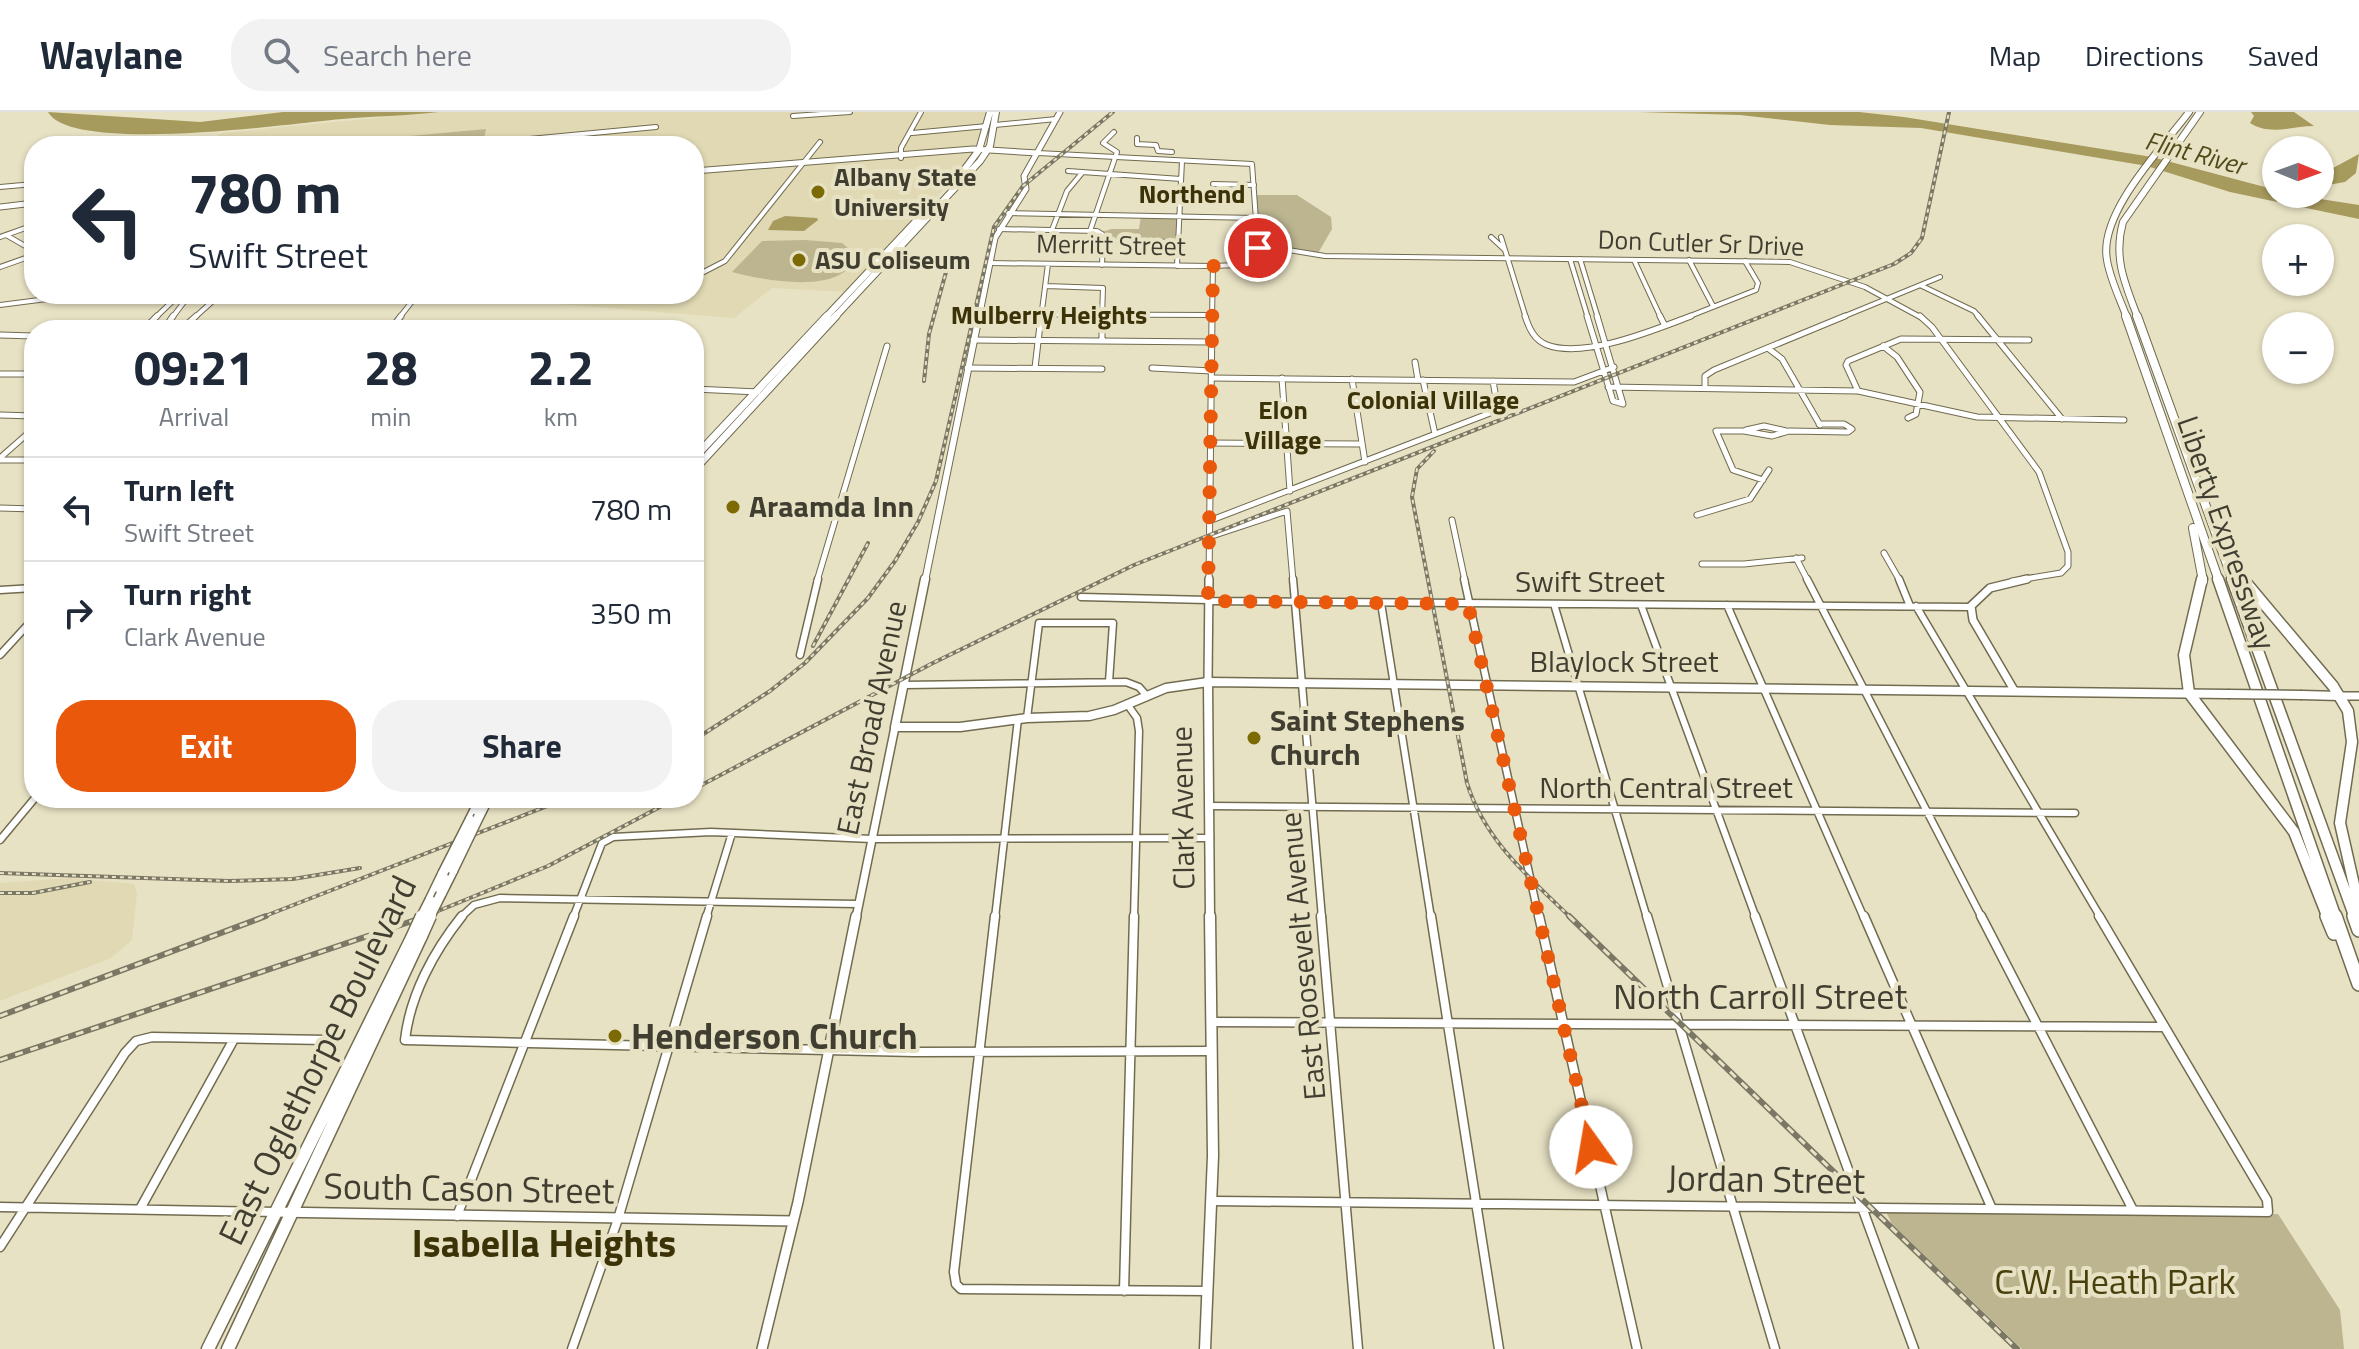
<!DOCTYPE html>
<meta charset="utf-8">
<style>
:root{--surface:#fff;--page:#f2f2f3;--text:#1f2937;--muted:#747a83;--line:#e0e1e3;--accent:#ea580c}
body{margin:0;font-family:"Titillium Web",sans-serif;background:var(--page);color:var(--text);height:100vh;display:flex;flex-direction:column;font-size:30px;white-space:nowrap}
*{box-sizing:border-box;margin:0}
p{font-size:26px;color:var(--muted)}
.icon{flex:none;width:44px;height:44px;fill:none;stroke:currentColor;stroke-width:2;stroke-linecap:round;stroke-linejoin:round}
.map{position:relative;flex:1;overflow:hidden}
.drawer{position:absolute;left:24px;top:208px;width:680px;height:488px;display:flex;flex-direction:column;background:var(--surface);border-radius:32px;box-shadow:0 2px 6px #0004}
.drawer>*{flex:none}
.guide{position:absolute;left:24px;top:24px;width:680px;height:168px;border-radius:32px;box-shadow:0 2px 6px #0004;background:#fff;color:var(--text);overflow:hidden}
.needle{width:52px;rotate:91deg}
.fabs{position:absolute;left:2262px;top:24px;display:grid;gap:16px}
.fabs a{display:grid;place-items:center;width:72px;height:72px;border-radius:50%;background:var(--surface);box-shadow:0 2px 6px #0004;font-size:40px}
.pin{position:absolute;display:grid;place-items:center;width:68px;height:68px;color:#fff;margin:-34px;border:4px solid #fff;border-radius:50%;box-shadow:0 2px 8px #0007}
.me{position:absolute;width:88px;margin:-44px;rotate:347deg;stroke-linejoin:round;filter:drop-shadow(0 0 6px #0008)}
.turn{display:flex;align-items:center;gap:28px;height:168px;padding:0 32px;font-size:36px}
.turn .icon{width:104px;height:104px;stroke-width:2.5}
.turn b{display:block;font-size:56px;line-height:68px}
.eta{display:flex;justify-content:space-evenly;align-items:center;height:136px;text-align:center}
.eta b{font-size:48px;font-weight:700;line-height:56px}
.action{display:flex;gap:16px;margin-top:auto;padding:16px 32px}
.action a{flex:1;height:92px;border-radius:32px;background:var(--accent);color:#fff;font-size:32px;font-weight:700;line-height:92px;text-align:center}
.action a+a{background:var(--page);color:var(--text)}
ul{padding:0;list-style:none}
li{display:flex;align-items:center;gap:24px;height:104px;padding:0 32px;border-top:2px solid var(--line)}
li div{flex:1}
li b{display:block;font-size:30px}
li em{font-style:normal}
header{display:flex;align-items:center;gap:48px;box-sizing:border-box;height:112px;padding:0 40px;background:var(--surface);border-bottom:2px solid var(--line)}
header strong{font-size:38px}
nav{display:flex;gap:44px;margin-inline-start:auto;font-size:28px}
.search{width:560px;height:72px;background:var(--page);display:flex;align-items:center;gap:20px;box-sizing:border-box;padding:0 28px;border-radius:32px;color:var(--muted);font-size:30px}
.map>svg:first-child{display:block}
</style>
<header>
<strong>Waylane</strong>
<div class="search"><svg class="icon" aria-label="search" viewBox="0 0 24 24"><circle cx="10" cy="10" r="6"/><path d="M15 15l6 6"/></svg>Search here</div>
<nav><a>Map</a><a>Directions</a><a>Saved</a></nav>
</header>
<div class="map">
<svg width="2359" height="1237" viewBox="0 0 2359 1237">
<rect width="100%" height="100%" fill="#e8e2c4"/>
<path fill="#e0d9b3" d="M439 0H989L983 26 971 49 846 180 772 176 734 206 432 182H694V34H207L221 21Z
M69 766 134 772 137 781 132 828 111 846 0 889V771Z"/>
<path fill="#bcb590" d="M486 17 484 27 406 34 410 24Z
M1255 83H1297L1331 105 1332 117 1317 143 1259 133Z
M1141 104 1179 106 1178 129 1104 128 1101 120 1112 117H1139Z
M805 128 842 131 855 142C848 185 761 168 732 160L762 129Z
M1886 1100 2278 1102 2340 1198 2344 1237H2022L1892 1112Z"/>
<path fill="#a79a5d" d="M48 0 200 10 283 0H439C407 4 374 4 342 7 295 11 71 43 48 0Z
M1639 0H1859L1904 5 2152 45 2276 78V82H2320V63L2359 42 2356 61 2345 70 2322 74 2321 82 2314 86 2359 93V107L2230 80 2147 54 1921 16 1830 13 1740 3Z
M2251 0H2294L2314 14C2292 14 2270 24 2250 11L2254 4Z
M785 104 817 106 818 108 804 119 768 118 773 109Z"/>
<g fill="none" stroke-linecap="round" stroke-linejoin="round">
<defs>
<path id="minor-far3" d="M793 4 850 0
M995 13 1056 7
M912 21 987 14
M1137 26V32L1156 33 1158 39 1172 40
M457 34 656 15
M901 46V36L921 0
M1068 59 1181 67
M1213 72 1254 73
M0 75 34 72
M1008 101 1256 106
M999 117 1097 119 1102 122 1103 129
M1052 118 1067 79 1082 61
M1090 119 1117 40 1103 31 1114 20
M6 123 34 139
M1491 125 1505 138
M1501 125 1526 206
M1103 129 1178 130
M1570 147 1588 206
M1580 147 1598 206
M1634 148 1661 206
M1689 148 1713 194
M989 151 1213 154
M1102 153 1103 129
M1177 154 1182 49
M0 155 34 143
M694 165 725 149 820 30
M1046 174 1103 176 1102 206
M1922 174 1974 199 1980 206
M0 193 70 184 190 189 248 182
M979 202 1212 203
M172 206 184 190
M194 206 214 188
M399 206 418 182
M1041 206 1048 152
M1685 206 1756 178 1758 171 1745 149
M1840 206 1940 165"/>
<path id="minor-far2" d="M173 204 167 213H186L196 204
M1525 204C1529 216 1534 228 1547 233 1585 247 1654 218 1691 204
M1587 204 1613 289 1623 292 1597 204
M1660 204 1664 212
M1978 204 2062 307
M390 218 401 204
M0 223 34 224
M973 228 1212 230
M1102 229V204
M1883 234 1897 245 1920 280 1916 302 1908 306
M1769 237 1782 247 1820 313
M1415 250 1418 268
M967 256 1102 257
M1035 256 1041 204
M1152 256 1212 259
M0 262H34
M1212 266 1574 270 1614 255
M1282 266 1290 379
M1352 267 1365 350
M1423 268 1435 322
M1608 275 1858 279 1977 305 2124 308
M1705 276V264L1714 258 1845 204
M694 277 758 280
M1858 279 1846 253 1848 249 1901 227 2029 228
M0 303 34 304
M1746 318 1764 314 1786 319
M1211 331 1361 332
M0 348H34
M1763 368 1733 358 1716 319H1744L1772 324 1789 319 1848 320 1852 317 1844 312H1819
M0 396 34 397
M1697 403 1750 387 1769 358
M1452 408 1465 469
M1209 409 1498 298 1493 269
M1209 425 1287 399 1293 469
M1884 441 1900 469
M1796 446 1808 469
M1702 452H1744L1802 446
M817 469 887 234"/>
<path id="minor-far1" d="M1293 467 1322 806
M1464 467 1539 806
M1807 467 1982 806
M1899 467 1910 494
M0 478 34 476
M1081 485 1208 488
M1208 489 1971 495
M1381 491 1431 806
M1554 492 1647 806
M1641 493 1756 806
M1727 493 1864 806
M1916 494 2101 806
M0 543 34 506
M800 543 818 467
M904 573 1126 570 1139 575 1146 583
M1127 592 1137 606 1139 619 1134 806
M1027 606 1039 511H1113L1109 570
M1210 694 2075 701
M0 728 35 686
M460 806 474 793 500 786 858 792
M573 806 602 731 613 725 711 720 872 727 1210 726
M706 806 732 721
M995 806 1018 607"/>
<path id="minor" d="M462 804C434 839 410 883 405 928L914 940 1212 939
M995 804 954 1160 956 1172 961 1177 1207 1179
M1321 804 1358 1237
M1431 804 1499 1237
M1539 804 1637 1237
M1647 804 1775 1237
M1755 804 1914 1237
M1864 804 1992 1097
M1981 804 2133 1098
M1211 910 2164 915
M1212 1089 2268 1100 2267 1088 2099 804
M0 1095 275 1100
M140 1097 234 927
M457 1104 574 804
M0 1135 125 941 136 929 152 925 326 928
M1124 1179 1134 804
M572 1237 618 1107 707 804"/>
<path id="tertiary-far3" d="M1038 41 1252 52 1258 136 1237 153 1213 154 1212 206
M0 125 34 113
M1258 133 1325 144 1790 150 1865 175 1922 206
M155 206 180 182"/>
<path id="tertiary-far2" d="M1920 204 1932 215 2039 360 2068 440V454L2061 461 2012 469
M143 218 157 204
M0 346 34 316
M1209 469 1212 204"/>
<path id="tertiary-far1" d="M1208 570 1209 467
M2014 578 1973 508 1971 494 1990 476 2027 467
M2340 584H2359
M856 806 895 615"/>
<path id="tertiary" d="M275 1100 793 1109
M762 1237 798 1090 856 804"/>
<path id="secondary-far3" d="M694 59 973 37 1038 41
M0 95 34 91
M979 206 995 126 1026 77 1024 64 1060 0"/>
<path id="secondary-far2" d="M925 469 979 204"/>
<path id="secondary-far1" d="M925 467 895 615H960L1027 606 1089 604 1114 598 1166 576 1208 570 2228 582
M1208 570 1210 806
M2302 583 2340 584"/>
<path id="secondary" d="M1205 1237 1213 1044 1210 804"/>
<path id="primary-far3" d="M964 58 979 38 990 0
M825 206 932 92
M834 206 980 49 990 34 996 0"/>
<path id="primary-far2" d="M694 346 827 204
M694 358 836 204"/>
<path id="primary-far1" d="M479 704 488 686
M470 708 481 686
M441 782 453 758
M430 788 443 761"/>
<path id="primary" d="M208 1237 412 826
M228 1237 421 824"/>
<path id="motorway-far3" d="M2127 206C2120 187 2110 167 2107 148 2098 101 2163 35 2189 0
M2138 206C2125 172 2113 146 2123 110L2200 0"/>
<path id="motorway-far2" d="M2126 204 2219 469
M2137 204 2233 469
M2193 416 2203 469
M2223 428 2244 469"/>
<path id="motorway-far1" d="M2202 467 2184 543 2189 581 2294 720 2328 806
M2218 467 2336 806
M2232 467 2355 806
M2243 467 2333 574 2348 599 2352 630 2340 711 2359 795"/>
<path id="motorway" d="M2327 804 2334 821
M2335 804 2359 872
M2354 804 2359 818"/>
</defs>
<use href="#minor-far3" stroke="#716b50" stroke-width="6"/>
<use href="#minor-far2" stroke="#716b50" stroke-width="7"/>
<use href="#minor-far1" stroke="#716b50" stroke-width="9"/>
<use href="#minor" stroke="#716b50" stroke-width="11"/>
<use href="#tertiary-far3" stroke="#716b50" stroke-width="6"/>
<use href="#tertiary-far2" stroke="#716b50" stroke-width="7"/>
<use href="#tertiary-far1" stroke="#716b50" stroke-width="10"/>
<use href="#tertiary" stroke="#716b50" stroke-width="12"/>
<use href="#secondary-far3" stroke="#716b50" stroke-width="7"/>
<use href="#secondary-far2" stroke="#716b50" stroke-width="8"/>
<use href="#secondary-far1" stroke="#716b50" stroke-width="11"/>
<use href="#secondary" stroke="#716b50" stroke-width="13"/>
<use href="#primary-far3" stroke="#716b50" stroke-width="8"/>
<use href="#primary-far2" stroke="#716b50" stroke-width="9"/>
<use href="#primary-far1" stroke="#716b50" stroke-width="12"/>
<use href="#primary" stroke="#716b50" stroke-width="15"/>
<use href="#motorway-far3" stroke="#716b50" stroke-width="8"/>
<use href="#motorway-far2" stroke="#716b50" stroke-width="10"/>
<use href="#motorway-far1" stroke="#716b50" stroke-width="13"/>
<use href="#motorway" stroke="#716b50" stroke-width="16"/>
<use href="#minor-far3" stroke="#fff" stroke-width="4"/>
<use href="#minor-far2" stroke="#fff" stroke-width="5"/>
<use href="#minor-far1" stroke="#fff" stroke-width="6"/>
<use href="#minor" stroke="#fff" stroke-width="8"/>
<use href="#tertiary-far3" stroke="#fff" stroke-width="4"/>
<use href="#tertiary-far2" stroke="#fff" stroke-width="5"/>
<use href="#tertiary-far1" stroke="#fff" stroke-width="7"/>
<use href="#tertiary" stroke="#fff" stroke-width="9"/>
<use href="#secondary-far3" stroke="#fff" stroke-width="5"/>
<use href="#secondary-far2" stroke="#fff" stroke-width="6"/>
<use href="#secondary-far1" stroke="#fff" stroke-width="8"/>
<use href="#secondary" stroke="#fff" stroke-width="10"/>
<use href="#primary-far3" stroke="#fff" stroke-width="6"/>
<use href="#primary-far2" stroke="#fff" stroke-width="7"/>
<use href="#primary-far1" stroke="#fff" stroke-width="9"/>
<use href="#primary" stroke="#fff" stroke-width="12"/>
<use href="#motorway-far3" stroke="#fff" stroke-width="6"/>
<use href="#motorway-far2" stroke="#fff" stroke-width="8"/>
<use href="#motorway-far1" stroke="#fff" stroke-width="10"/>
<use href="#motorway" stroke="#fff" stroke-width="13"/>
<defs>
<path id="rail-far1" d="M924 269 929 222 949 149
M1434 339 1417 357 1412 385 1467 671C1485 729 1529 765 1571 806
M813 534 868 431
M694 628 770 579 805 551 868 486 895 449 918 410 936 369 994 115 1023 74 1113 0
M694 677 931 552 1134 453 1894 152 1911 141 1922 126 1949 0
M0 761 229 769 293 767 360 756
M0 781H33L90 770
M260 806 568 686
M421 806 548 754 677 686"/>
<path id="rail" d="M1569 804 2017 1237
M0 904 266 804
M0 948 427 804"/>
</defs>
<use href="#rail-far1" stroke="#7b7765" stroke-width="4"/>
<use href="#rail" stroke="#7b7765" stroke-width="6"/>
<use href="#rail-far1" stroke="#e8e2c4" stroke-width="2" stroke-dasharray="4" stroke-linecap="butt"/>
<use href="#rail" stroke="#e8e2c4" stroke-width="3" stroke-dasharray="8" stroke-linecap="butt"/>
<defs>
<path id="secondary-bridge" d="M2228 582 2302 583"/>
<path id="primary-bridge-far1" d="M453 758 479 704
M443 761 470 708
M421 806 430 788
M429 806 441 782"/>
<path id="primary-bridge" d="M421 824 430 804
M412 826 422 804"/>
</defs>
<use href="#secondary-bridge" stroke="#716b50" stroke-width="11" stroke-linecap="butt"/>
<use href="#primary-bridge-far1" stroke="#716b50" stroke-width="12" stroke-linecap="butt"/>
<use href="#primary-bridge" stroke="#716b50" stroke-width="15" stroke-linecap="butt"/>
<use href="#secondary-bridge" stroke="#fff" stroke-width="8"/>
<use href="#primary-bridge-far1" stroke="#fff" stroke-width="9"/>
<use href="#primary-bridge" stroke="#fff" stroke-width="12"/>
</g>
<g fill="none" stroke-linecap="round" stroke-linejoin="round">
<path stroke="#ea580c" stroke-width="14" stroke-dasharray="0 25.2" d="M1258 136 1237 153 1213 154 1208 489 1468 492 1591 1035"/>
</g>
<g fill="#7c6b04" stroke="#e8e2c4" stroke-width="3">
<circle cx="818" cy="80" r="8"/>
<circle cx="799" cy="148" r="8"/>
<circle cx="733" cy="395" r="8"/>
<circle cx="1254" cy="626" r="8"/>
<circle cx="615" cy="924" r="8"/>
</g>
<g text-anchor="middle" stroke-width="8" stroke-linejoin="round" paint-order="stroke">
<g font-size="26" font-style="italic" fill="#534a1a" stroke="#e8e2c4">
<text transform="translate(2195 41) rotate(15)" y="9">Flint River</text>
</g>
<g font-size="26" font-weight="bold" fill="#403d31" stroke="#e8e2c4" text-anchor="start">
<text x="834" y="74">Albany State<tspan x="834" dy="30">University</tspan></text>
<text x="815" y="157">ASU Coliseum</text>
</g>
<g font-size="26" font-weight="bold" fill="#3b3307" stroke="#e8e2c4">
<text x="1192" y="91">Northend</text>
<text x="1049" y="212">Mulberry Heights</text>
<text x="1433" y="297">Colonial Village</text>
<text x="1283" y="307">Elon<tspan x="1283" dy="30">Village</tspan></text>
</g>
<g font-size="26" fill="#403d31" stroke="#e8e2c4">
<text transform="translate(1701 131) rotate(2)" y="9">Don Cutler Sr Drive</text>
<text transform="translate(1111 133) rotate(1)" y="9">Merritt Street</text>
</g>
<g font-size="30" font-weight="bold" fill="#403d31" stroke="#e8e2c4" text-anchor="start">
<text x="749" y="405">Araamda Inn</text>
<text x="1270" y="619">Saint Stephens<tspan x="1270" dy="34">Church</tspan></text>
</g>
<g font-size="30" fill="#403d31" stroke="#e8e2c4">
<text transform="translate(2226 421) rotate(71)" y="10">Liberty Expressway</text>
<text x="1590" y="480">Swift Street</text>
<text x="1624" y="560">Blaylock Street</text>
<text transform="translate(872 606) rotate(-78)" y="10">East Broad Avenue</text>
<text x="1666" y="686">North Central Street</text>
<text transform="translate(1183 696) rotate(-91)" y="10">Clark Avenue</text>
<text transform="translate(1303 844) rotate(-95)" y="10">East Roosevelt Avenue</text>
</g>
<g font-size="36" fill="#403d31" stroke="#e8e2c4">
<text x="1760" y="897">North Carroll Street</text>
<text transform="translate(317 948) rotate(-64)" y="13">East Oglethorpe Boulevard</text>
<text transform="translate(1766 1067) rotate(1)" y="13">Jordan Street</text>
<text transform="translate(469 1076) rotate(1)" y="13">South Cason Street</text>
</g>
<g font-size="36" font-weight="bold" fill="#403d31" stroke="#e8e2c4" text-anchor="start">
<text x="631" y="937">Henderson Church</text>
</g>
<g font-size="36" fill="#493f0d" stroke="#e8e2c4">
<text x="2115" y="1182">C.W. Heath Park</text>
</g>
<g font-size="38" font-weight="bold" fill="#3b3307" stroke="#e8e2c4">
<text x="544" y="1145">Isabella Heights</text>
</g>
</g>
</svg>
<div class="fabs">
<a><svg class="needle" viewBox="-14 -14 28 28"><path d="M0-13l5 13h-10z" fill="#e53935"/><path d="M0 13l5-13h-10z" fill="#747a83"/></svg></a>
<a>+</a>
<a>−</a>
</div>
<div class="pin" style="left:1258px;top:136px;background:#d93025"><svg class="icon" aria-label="arrive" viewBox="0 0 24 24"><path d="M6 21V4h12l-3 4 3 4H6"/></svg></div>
<svg class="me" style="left:1591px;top:1035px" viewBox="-20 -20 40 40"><circle r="19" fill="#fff"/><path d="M0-13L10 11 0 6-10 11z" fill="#ea580c"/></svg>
<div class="guide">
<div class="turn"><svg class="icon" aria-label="left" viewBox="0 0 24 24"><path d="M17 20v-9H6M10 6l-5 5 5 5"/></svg><div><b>780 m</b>Swift Street</div></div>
</div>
<section class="drawer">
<div class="eta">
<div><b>09:21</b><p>Arrival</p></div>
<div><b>28</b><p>min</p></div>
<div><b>2.2</b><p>km</p></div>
</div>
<ul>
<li><svg class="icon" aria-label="left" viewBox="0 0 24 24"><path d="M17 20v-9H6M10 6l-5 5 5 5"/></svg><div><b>Turn left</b><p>Swift Street</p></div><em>780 m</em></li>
<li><svg class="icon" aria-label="right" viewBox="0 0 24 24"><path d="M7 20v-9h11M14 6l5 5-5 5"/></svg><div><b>Turn right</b><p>Clark Avenue</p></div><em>350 m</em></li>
</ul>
<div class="action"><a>Exit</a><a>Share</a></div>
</section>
</div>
